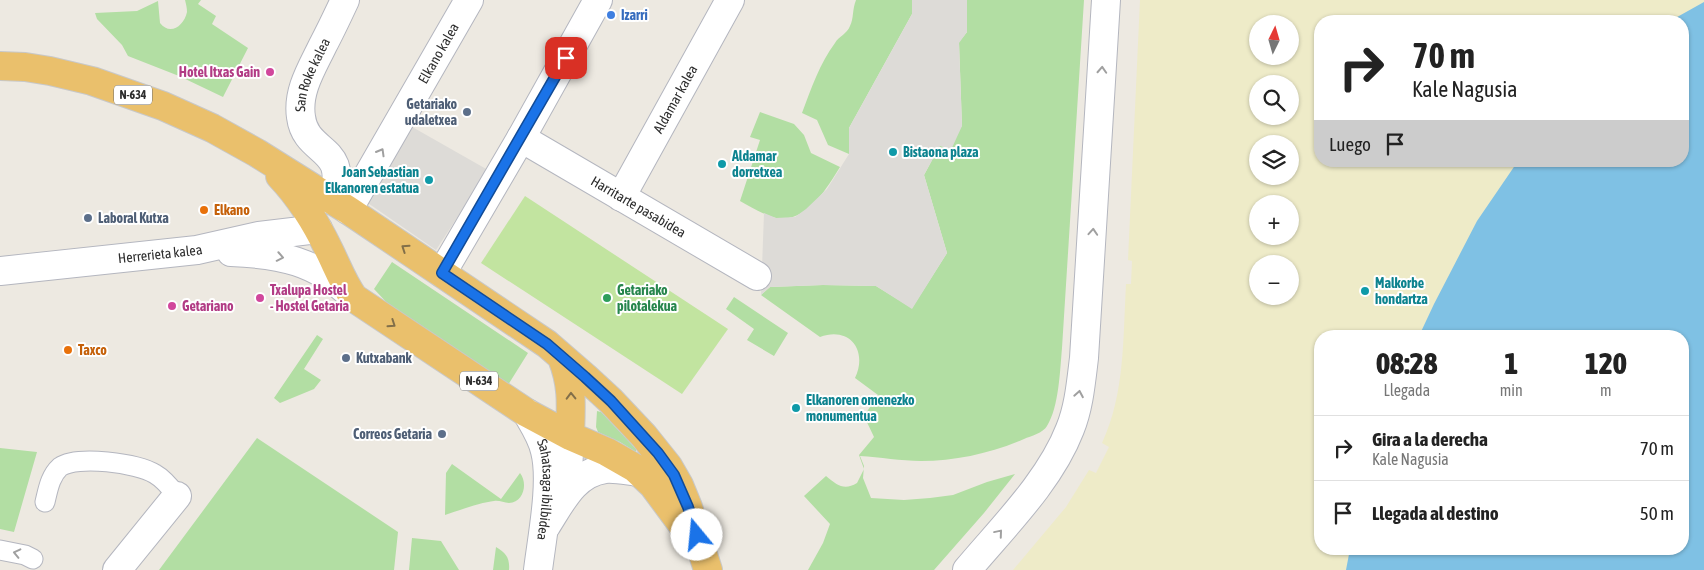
<!DOCTYPE html>
<html lang="es">
<meta charset="utf-8">
<style>
:root{--surface:#fff;--page:#f6f6f6;--text:#222;--muted:#767676;--line:#e0e0e0}
body{margin:0;font-family:"Asap Condensed",sans-serif;background:var(--page);color:var(--text);height:100vh;display:flex;flex-direction:column;font-size:19px;white-space:nowrap}
*{box-sizing:border-box;margin:0}
p{font-size:16px;color:var(--muted)}
.icon{flex:none;width:28px;height:28px;fill:none;stroke:currentColor;stroke-width:2;stroke-linecap:round;stroke-linejoin:round}
.map{position:relative;flex:1;overflow:hidden}
.side{position:absolute;left:1314px;top:330px;width:375px;height:225px;display:flex;flex-direction:column;background:var(--surface);border-radius:20px;box-shadow:0 1px 4px #0004}
.side>*{flex:none}
.guide{position:absolute;left:1314px;top:15px;width:375px;height:152px;border-radius:20px;box-shadow:0 1px 4px #0004;background:#fff;color:var(--text);overflow:hidden}
.needle{width:32px;rotate:5deg}
.tools{position:absolute;left:1249px;top:15px;display:grid;gap:10px}
.tools a{display:grid;place-items:center;width:50px;height:50px;border-radius:50%;background:var(--surface);box-shadow:0 1px 4px #0004;font-size:25px}
.pin{position:absolute;display:grid;place-items:center;width:42px;height:42px;color:#fff;margin:-21px;border-radius:10px;box-shadow:0 2px 8px #0006}
.me{position:absolute;width:55px;margin:-28px;rotate:343deg;stroke-linejoin:round;filter:drop-shadow(0 0 4px #0008)}
.turn{display:flex;align-items:center;gap:18px;height:105px;padding:0 15px;font-size:22px}
.turn .icon{width:65px;height:65px;stroke-width:2.5}
.turn b{display:block;font-size:35px;line-height:42px}
.then{display:flex;align-items:center;height:48px;padding:0 15px;background:#0003;gap:10px;font-size:19px}
.eta{display:flex;justify-content:space-evenly;align-items:center;height:85px;text-align:center}
.eta b{font-size:30px;font-weight:800;line-height:35px}
ul{padding:0;list-style:none}
li{display:flex;align-items:center;gap:15px;height:65px;padding:0 15px;border-top:1px solid var(--line)}
li div{flex:1}
li b{display:block;font-size:19px}
li em{font-style:normal}
.map>svg:first-child{display:block}
</style>
<div class="map">
<svg width="1704" height="570" viewBox="0 0 1704 570">
<rect width="100%" height="100%" fill="#ede9e1"/>
<path fill="#b2dea3" d="M185 0H201L198 4 216 16 212 24 248 48 223 97 179 76 128 56 122 45 97 19 95 13 137 11 158 1 160 23C170 36 184 26 187 12 187 8 186 4 185 0Z
M856 0H912V14L849 128V154L828 145 817 120 802 113C811 89 820 63 835 43 839 36 847 34 850 26 854 18 852 10 856 0Z
M967 0H1084L1062 348C1060 370 1059 407 1047 426 1043 433 1031 436 1024 439 992 453 956 461 921 461 901 461 880 457 860 456L864 466 863 478 871 498 904 500 930 498 953 495 987 482 1015 474 984 513 934 570H808L823 543 830 524 804 496 826 476C837 485 844 491 857 483L864 469 859 455 874 437 864 416 878 395 855 378C868 351 850 326 820 337L761 295 770 287 823 285 876 286 912 308 947 253 924 175 940 145 962 126 959 42 967 32Z
M760 112 794 124 804 135 811 153 840 167C827 188 806 224 776 218 764 215 751 207 740 201L760 140 750 137Z
M392 262 528 353 508 385 407 318 389 305 374 289Z
M734 297 788 333 774 356 747 340 754 329 726 309Z
M317 335 323 339 304 369 321 380 314 389 280 403 274 398Z
M597 411 601 412 636 449V452L620 442 598 432 596 427Z
M257 438 398 532 394 570H159Z
M0 448 37 452 14 532 0 529Z
M452 464 501 499 520 473C528 483 524 502 509 503 504 503 499 500 494 501 482 502 457 511 445 515L446 473Z
M412 538 441 541 459 570H409Z
M496 547C506 553 510 558 509 570H493Z"/>
<path fill="#eeebc8" fill-rule="evenodd" d="M1140 0H1704V507L1692 570H1013L1066 507 1089 470 1096 473 1109 447 1102 443C1125 394 1123 338 1126 284H1131L1132 261 1128 260ZM1320 21H1682V161H1320ZM1258 24H1290V56H1258ZM1258 84H1290V116H1258ZM1258 144H1290V176H1258ZM1258 204H1290V236H1258ZM1258 264H1290V296H1258ZM1320 336H1682V549H1320Z"/>
<path fill="#c2e4a0" d="M525 196 728 329 682 394 481 263Z"/>
<path fill="#dddbd7" d="M912 0H967V32L959 43 962 126 951 150 940 146 924 175 947 253 912 309 876 286 823 285 770 287 761 295 764 213 776 218 795 217 806 209 827 189 849 154V128L912 14Z
M407 124 488 170 436 250 362 199Z"/>
<path fill="#7fc1e4" d="M1704 2V570H1346L1350 549H1682V336H1419L1434 304 1477 221 1518 161H1682V21H1670Z"/>
<g fill="none" stroke-linecap="round" stroke-linejoin="round">
<defs>
<path id="service" d="M45 502C48 490 50 476 60 467 77 455 137 463 155 474 164 479 171 488 177 496
M0 550 25 555 33 559"/>
<g id="minor">
<path id="s1" d="M521 138 757 276"/>
<path id="s2" d="M621 197 730 0"/>
<path id="s3" d="M332 200C351 145 306 156 301 117 297 91 312 68 323 45 331 30 338 15 345 0"/>
<path id="s4" d="M348 210 469 0"/>
<path d="M442 273 521 138 598 0"/>
<path id="s5" d="M527 413C534 425 542 437 545 451 553 482 542 537 538 570"/>
<path d="M556 500 568 470 570 436"/>
<path d="M546 526C561 503 574 473 605 469 616 468 629 471 640 472"/>
<path d="M117 570 177 496"/>
<path d="M967 570C1003 527 1050 481 1070 429 1079 407 1081 382 1084 358L1106 0"/>
</g>
<g id="tertiary">
<path d="M231 252C280 254 317 261 353 297"/>
<path id="s6" d="M0 271 197 250 259 236 318 229"/>
</g>
<path id="trunk" d="M0 66 25 67 50 71 92 81 163 106 212 128 257 153 348 210 547 344 585 377 611 401 644 436 668 466 679 485 688 507 708 570
M280 176C301 198 316 223 329 250 337 266 343 283 354 298L527 413 570 436 607 452 635 468 653 485 684 527
M562 358C573 386 571 406 570 436"/>
</defs>
<use href="#service" stroke="#b4b6bf" stroke-width="21"/>
<use href="#minor" stroke="#b4b6bf" stroke-width="30"/>
<use href="#tertiary" stroke="#b4b6bf" stroke-width="30"/>
<use href="#trunk" stroke="#c8c8c8" stroke-width="30"/>
<use href="#service" stroke="#fff" stroke-width="19"/>
<use href="#minor" stroke="#fff" stroke-width="28"/>
<use href="#tertiary" stroke="#fff" stroke-width="28"/>
<use href="#trunk" stroke="#eac06c" stroke-width="28"/>
</g>
<defs><path id="oneway-chevron" d="M-2-3.5L2.5 0L-2 3.5" fill="none" stroke-width="1.6" stroke-linecap="round" stroke-linejoin="round" transform="scale(1.25)"/></defs>
<g stroke="#a0a0a0">
<use href="#oneway-chevron" transform="translate(1102 70) rotate(-87)"/>
<use href="#oneway-chevron" transform="translate(381 152) rotate(-60)"/>
<use href="#oneway-chevron" transform="translate(1093 232) rotate(-86)"/>
<use href="#oneway-chevron" transform="translate(280 257) rotate(11)"/>
<use href="#oneway-chevron" transform="translate(1079 394) rotate(-80)"/>
<use href="#oneway-chevron" transform="translate(999 533) rotate(-50)"/>
<use href="#oneway-chevron" transform="translate(17 553) rotate(-167)"/>
</g>
<g stroke="#826f49">
<use href="#oneway-chevron" transform="translate(405 248) rotate(-146)"/>
<use href="#oneway-chevron" transform="translate(392 324) rotate(34)"/>
<use href="#oneway-chevron" transform="translate(571 396) rotate(-91)"/>
</g>
<g fill="none" stroke-linecap="round" stroke-linejoin="round">
<defs>
<path id="route" d="M566 58 442 273 547 344 585 377 611 401 658 453 674 475 688 507 697 535"/>
</defs>
<use href="#route" stroke="#114b97" stroke-width="12"/>
<use href="#route" stroke="#1a73e8" stroke-width="9"/>
</g>
<circle fill="#3f7fe0" stroke="#fff" stroke-width="2" cx="611" cy="15" r="5"/>
<g fill="#d1479c" stroke="#fff" stroke-width="2">
<circle cx="270" cy="72" r="5"/>
<circle cx="260" cy="298" r="5"/>
<circle cx="172" cy="306" r="5"/>
</g>
<g fill="#5c6f8a" stroke="#fff" stroke-width="2">
<circle cx="467" cy="112" r="5"/>
<circle cx="88" cy="218" r="5"/>
<circle cx="346" cy="358" r="5"/>
<circle cx="442" cy="434" r="5"/>
</g>
<g fill="#0f9aa8" stroke="#fff" stroke-width="2">
<circle cx="893" cy="152" r="5"/>
<circle cx="722" cy="164" r="5"/>
<circle cx="429" cy="180" r="5"/>
<circle cx="1365" cy="291" r="5"/>
<circle cx="796" cy="408" r="5"/>
</g>
<g fill="#e8710a" stroke="#fff" stroke-width="2">
<circle cx="204" cy="210" r="5"/>
<circle cx="68" cy="350" r="5"/>
</g>
<circle fill="#2e9e5b" stroke="#fff" stroke-width="2" cx="607" cy="298" r="5"/>
<g text-anchor="middle" stroke-width="4" stroke-linejoin="round" paint-order="stroke">
<g fill="#fff" stroke="#6c6c6c" stroke-width="1">
<rect x="114" y="85.5" width="38" height="19" rx="4"/>
<rect x="460" y="371.5" width="38" height="19" rx="4"/>
</g>
<g font-size="12" font-weight="bold" fill="#2d2d2d">
<text x="133" y="99">N-634</text>
<text x="479" y="385">N-634</text>
</g>
<g font-size="14" font-weight="bold" fill="#366cbe" stroke="#fff" text-anchor="start">
<text x="621" y="20">Izarri</text>
</g>
<g font-size="14" fill="#2d2d2d" stroke="#fff">
<text dy="5" stroke="none"><textPath href="#s4" startOffset="181">Elkano kalea</textPath></text>
<text dy="5" stroke="none"><textPath href="#s3" startOffset="140">San Roke kalea</textPath></text>
<text dy="5" stroke="none"><textPath href="#s2" startOffset="112">Aldamar kalea</textPath></text>
<text dy="5" stroke="none"><textPath href="#s1" startOffset="136">Harritarte pasabidea</textPath></text>
<text dy="5" stroke="none"><textPath href="#s6" startOffset="161">Herrerieta kalea</textPath></text>
<text dy="5" stroke="none"><textPath href="#s5" startOffset="81">Sahatsaga ibilbidea</textPath></text>
</g>
<g font-size="14" font-weight="bold" fill="#b23c85" stroke="#fff" text-anchor="start">
<text x="260" y="77" text-anchor="end">Hotel Itxas Gain</text>
<text x="270" y="295">Txalupa Hostel<tspan x="270" dy="16">- Hostel Getaria</tspan></text>
<text x="182" y="311">Getariano</text>
</g>
<g font-size="14" font-weight="bold" fill="#4e5e75" stroke="#fff" text-anchor="end">
<text x="457" y="109">Getariako<tspan x="457" dy="16">udaletxea</tspan></text>
<text x="98" y="223" text-anchor="start">Laboral Kutxa</text>
<text x="356" y="363" text-anchor="start">Kutxabank</text>
<text x="432" y="439">Correos Getaria</text>
</g>
<g font-size="14" font-weight="bold" fill="#0d838f" stroke="#fff" text-anchor="start">
<text x="903" y="157">Bistaona plaza</text>
<text x="732" y="161">Aldamar<tspan x="732" dy="16">dorretxea</tspan></text>
<text x="419" y="177" text-anchor="end">Joan Sebastian<tspan x="419" dy="16">Elkanoren estatua</tspan></text>
<text x="1375" y="288">Malkorbe<tspan x="1375" dy="16">hondartza</tspan></text>
<text x="806" y="405">Elkanoren omenezko<tspan x="806" dy="16">monumentua</tspan></text>
</g>
<g font-size="14" font-weight="bold" fill="#c56008" stroke="#fff" text-anchor="start">
<text x="214" y="215">Elkano</text>
<text x="78" y="355">Taxco</text>
</g>
<g font-size="14" font-weight="bold" fill="#27864d" stroke="#fff" text-anchor="start">
<text x="617" y="295">Getariako<tspan x="617" dy="16">pilotalekua</tspan></text>
</g>
</g>
</svg>
<div class="tools">
<a><svg class="needle" viewBox="-14 -14 28 28"><path d="M0-13l5 13h-10z" fill="#e53935"/><path d="M0 13l5-13h-10z" fill="#767676"/></svg></a>
<a><svg class="icon" aria-label="search" viewBox="0 0 24 24"><circle cx="10" cy="10" r="6"/><path d="M15 15l6 6"/></svg></a>
<a><svg class="icon" aria-label="layers" viewBox="0 0 24 24"><path d="M12 4l9 5-9 5-9-5zM3 14l9 5 9-5"/></svg></a>
<a>+</a>
<a>−</a>
</div>
<div class="pin" style="left:566px;top:58px;background:#d93025"><svg class="icon" aria-label="arrive" viewBox="0 0 24 24"><path d="M6 21V4h12l-3 4 3 4H6"/></svg></div>
<svg class="me" style="left:697px;top:535px" viewBox="-20 -20 40 40"><circle r="19" fill="#fff"/><path d="M0-13L10 11 0 6-10 11z" fill="#1a73e8"/></svg>
<div class="guide">
<div class="turn"><svg class="icon" aria-label="right" viewBox="0 0 24 24"><path d="M7 20v-9h11M14 6l5 5-5 5"/></svg><div><b>70 m</b>Kale Nagusia</div></div>
<div class="then">Luego<svg class="icon" aria-label="arrive" viewBox="0 0 24 24"><path d="M6 21V4h12l-3 4 3 4H6"/></svg></div>
</div>
<section class="side">
<div class="eta">
<div><b>08:28</b><p>Llegada</p></div>
<div><b>1</b><p>min</p></div>
<div><b>120</b><p>m</p></div>
</div>
<ul>
<li><svg class="icon" aria-label="right" viewBox="0 0 24 24"><path d="M7 20v-9h11M14 6l5 5-5 5"/></svg><div><b>Gira a la derecha</b><p>Kale Nagusia</p></div><em>70 m</em></li>
<li><svg class="icon" aria-label="arrive" viewBox="0 0 24 24"><path d="M6 21V4h12l-3 4 3 4H6"/></svg><div><b>Llegada al destino</b></div><em>50 m</em></li>
</ul>
</section>
</div>
